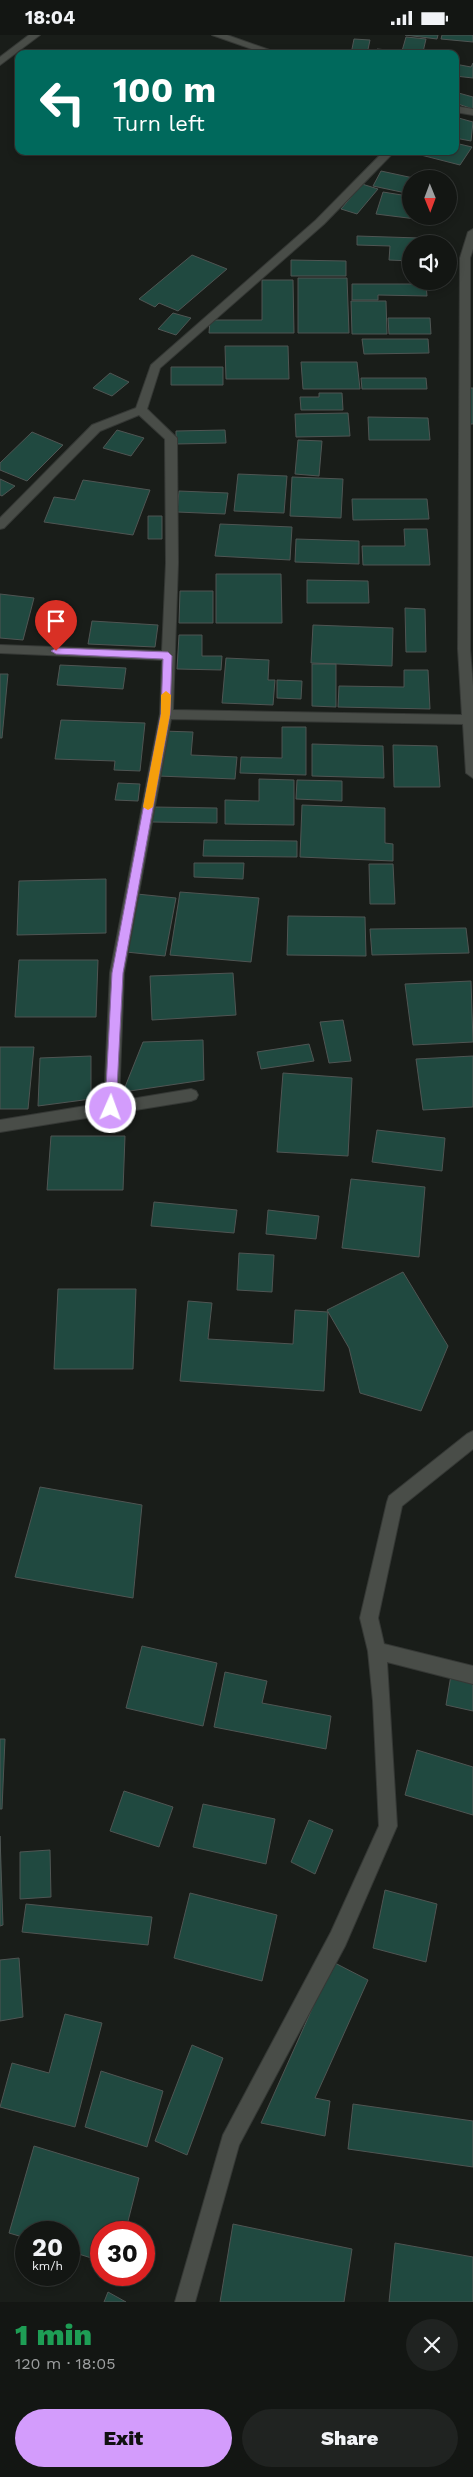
<!DOCTYPE html>
<meta charset="utf-8">
<style>
:root{--surface:#131613;--page:#202321;--text:#f1f3f6;--muted:#9d9fa0;--line:#323533;--accent:#d39cfc}
body{margin:0;font-family:"Work Sans",sans-serif;background:var(--page);color:var(--text);height:100vh;display:flex;flex-direction:column;font-size:19px;white-space:nowrap}
*{box-sizing:border-box;margin:0}
p{font-size:16px;color:var(--muted)}
.icon{flex:none;width:28px;height:28px;fill:none;stroke:currentColor;stroke-width:2;stroke-linecap:round;stroke-linejoin:round}
.map{position:relative;height:2267px;overflow:hidden}
.drawer{display:flex;flex-direction:column;background:var(--surface);flex:1}
.drawer>*{flex:none}
.banner{position:absolute;left:15px;top:15px;width:444px;height:105px;border-radius:10px;box-shadow:0 2px 8px #0003,0 0 0 1px var(--line);background:#00695c;color:#fff;overflow:hidden}
.needle{width:32px;rotate:179deg}
.tools{position:absolute;left:402px;top:135px;display:grid;gap:10px}
.tools a{display:grid;place-items:center;width:55px;height:55px;border-radius:50%;background:var(--surface);box-shadow:0 2px 8px #0003,0 0 0 1px var(--line);font-size:25px}
.speed{position:absolute;left:15px;top:2186px;display:flex;gap:10px;font-size:25px;font-weight:700;text-align:center}
.speed>*{display:grid;place-content:center;width:65px;height:65px;border-radius:50%;background:var(--surface);box-shadow:0 2px 8px #0003,0 0 0 1px var(--line);line-height:1}
.speed small{font-size:12px;font-weight:400}
.speed .limit{border:8px solid #d22;background:#fff;color:#111}
.pin{position:absolute;display:grid;place-items:center;width:42px;height:42px;color:#fff;margin:-51px -21px;border-radius:50% 50% 50% 0;rotate:-45deg;box-shadow:0 0 5px #0007}
.pin .icon{rotate:45deg}
.me{position:absolute;width:55px;margin:-28px;rotate:2deg;stroke-linejoin:round;filter:drop-shadow(0 0 4px #0008)}
.turn{display:flex;align-items:center;gap:18px;height:105px;padding:0 15px;font-size:22px}
.turn .icon{width:65px;height:65px;stroke-width:2.5}
.turn b{display:block;font-size:35px;line-height:42px}
.round{display:grid;place-items:center;flex:none;width:52px;height:52px;border-radius:26px;background:var(--page)}
.summary{display:flex;align-items:center;justify-content:space-between;height:85px;padding:0 15px}
h1{font-size:30px;font-weight:800;line-height:38px;color:#1e9e55}
.button{display:flex;gap:10px;margin-top:auto;padding:10px 15px}
.button a{flex:1;height:58px;border-radius:30px;background:var(--accent);color:#111;font-size:20px;font-weight:800;line-height:58px;text-align:center}
.button a+a{background:var(--page);color:var(--text)}
.status{display:flex;justify-content:space-between;align-items:center;height:35px;padding:0 25px;background:var(--surface);direction:ltr}
.status svg{height:14px;fill:currentColor}
.map>svg:first-child{display:block}
</style>
<div class="status"><b>18:04</b><svg viewBox="0 0 49 12"><path d="M0 12V9h3v3zM5 12V6h3v6zM10 12V3h3v9zM15 12V0h3v12zM26 1h20v11H26zM47 4h2v5h-2z"/></svg></div>
<div class="map">
<svg width="473" height="2267" viewBox="0 0 473 2267">
<rect width="100%" height="100%" fill="#191d19"/>
<path fill="#204940" stroke="#4f5553" d="M405 0H438L437 4Z
M442 0H473V7L441 4Z
M406 2 426 4 423 17 402 16Z
M354 4 370 5 367 19H351Z
M377 14 420 18 376 19Z
M473 28V43L455 41V29L471 32Z
M455 57 473 62V74L455 68Z
M455 82 473 87 471 106 455 103Z
M455 108 472 112 460 130 417 119 419 116H455Z
M381 136 418 144H411V153L406 158 373 151Z
M362 149 378 154 357 179 341 174Z
M383 157 408 161 405 168 411 169V181H434L432 186 376 179Z
M357 201 419 203V209H411V226L389 225 390 211 357 210Z
M192 220 227 234 178 276 159 268 155 272 139 264Z
M291 225 346 226V241H291Z
M298 243H347L349 298H298Z
M262 245H293L294 298H209L210 285H262Z
M352 249H426L427 261 378 260V265H352Z
M351 266H386L387 299H352Z
M173 278 191 283 176 300 158 294Z
M388 283H430L431 299H389Z
M362 304H428L429 318 364 319Z
M225 311H288L289 344H226Z
M301 327H357L360 354H303Z
M171 332H223V350H171Z
M110 338 129 347 112 361 93 353Z
M361 343H426L427 354H362Z
M469 353H473V389H469Z
M319 358H342L343 375H301L300 362H319Z
M348 378 350 401 296 402 295 379Z
M368 382 428 383 430 405H369Z
M117 395 144 403 131 421 103 413Z
M225 395 226 408 176 409V396Z
M32 397 63 410 27 446 0 435V428Z
M298 405 322 406 319 441 295 439Z
M238 439 287 441 284 478 234 476Z
M292 442 343 444 341 483 290 481Z
M0 444 15 451 2 461 0 460Z
M83 445 150 455 133 500 44 487 54 462 75 465Z
M179 456 228 458 225 479 177 477Z
M352 464H427L429 484 353 485Z
M148 481H162V504H148Z
M220 489 292 492 290 525 215 521Z
M404 494H427L430 530H363L362 511H405Z
M296 504 359 506V529L295 527Z
M216 539H281L282 588H216Z
M307 545 368 546 369 568H307Z
M180 556H213V588H179Z
M0 559 34 563 23 605 0 603Z
M405 573 425 574 426 617H406Z
M92 586 158 590 155 612 88 609Z
M313 590 393 593 392 631 311 628Z
M179 600H202V621H222L221 635 177 634Z
M226 623 269 625 268 645H275L273 670 222 668Z
M312 629H336V672L312 671Z
M60 630 126 633 123 654 57 650Z
M404 635H428L430 674 338 672 339 651 404 652Z
M0 639H8L2 703H0Z
M277 645 302 646 301 664 277 663Z
M61 685 145 688 140 736 114 735 115 726 55 724Z
M282 692H306V740L240 738 241 722 282 723Z
M162 696 193 697 191 720 237 722 235 744 158 741Z
M312 709 383 711 384 743 312 741Z
M393 710 437 711 440 752H394Z
M259 744 294 745V790L225 789V765L259 766Z
M297 745 342 746V766L296 764Z
M118 748 140 749 138 766 115 765Z
M302 770 385 773V808L393 809V826L300 822Z
M153 772 217 773V788L152 787Z
M204 805 297 806V822L203 821Z
M194 828H244L243 844 194 842Z
M369 829H393L395 869H370Z
M106 844V898L17 900 19 846Z
M180 857 259 863 251 927 170 920Z
M137 859 176 863 165 921 126 917Z
M288 881 365 882 366 921 287 920Z
M466 893 469 918 372 920 370 894Z
M19 925H98L96 982H15Z
M233 938 236 980 152 985 150 941Z
M471 946 473 1007 413 1010 405 949Z
M343 985 351 1026 329 1028 320 987Z
M203 1005 204 1045 123 1057 143 1007Z
M309 1009 314 1026 261 1034 257 1017Z
M0 1012H34L28 1074H0Z
M91 1021V1064L38 1071 40 1023Z
M473 1021V1072L423 1075 416 1024Z
M283 1038 352 1043 348 1121 277 1117Z
M377 1095 445 1103 442 1136 372 1127Z
M51 1101H125L123 1155H47Z
M351 1144 425 1152 419 1222 342 1213Z
M154 1167 237 1175 234 1198 151 1191Z
M268 1175 319 1181 316 1204 266 1199Z
M239 1218 274 1220 272 1257 237 1255Z
M403 1237 448 1311 421 1376 360 1358 349 1313 327 1275Z
M58 1254H136L133 1334H54Z
M188 1266 212 1268 208 1304 293 1309 295 1275 328 1277 324 1356 180 1346Z
M40 1452 142 1470 133 1563 15 1542Z
M142 1611 217 1628 203 1691 126 1673Z
M225 1637 267 1646 262 1668 331 1681 326 1714 214 1692Z
M451 1640 473 1644V1676L446 1670Z
M0 1704H5L2 1774H0Z
M417 1715 473 1732V1780L405 1760Z
M124 1756 173 1772 159 1812 110 1796Z
M203 1769 275 1784 266 1829 193 1812Z
M309 1785 333 1795 315 1839 291 1827Z
M0 1801 3 1890 0 1891Z
M50 1815 51 1862 20 1864V1817Z
M385 1855 437 1869 426 1927 373 1913Z
M190 1858 277 1880 262 1946 174 1923Z
M26 1869 152 1882 148 1910 22 1897Z
M19 1923 23 1982 0 1986V1925Z
M333 1927 368 1945 315 2063 330 2066 325 2101 261 2088Z
M65 1979 102 1988 75 2092 0 2072 12 2028 49 2038Z
M192 2010 223 2023 187 2120 155 2106Z
M101 2036 163 2056 147 2112 85 2092Z
M353 2069 473 2086V2132L348 2114Z
M34 2111 139 2143 125 2198H101V2226L69 2216V2198H26V2203L9 2198Z
M233 2189 352 2214 344 2267H220Z
M395 2208 473 2222V2267H389Z
M108 2257 126 2267H104Z"/>
<g fill="none" stroke-linecap="round" stroke-linejoin="round">
<defs>
<path id="lane" d="M29 0H40L0 30V22Z"/>
<path id="street" d="M212 0H227L281 19H266Z
M455 71 473 74V80L455 77Z
M384 116H395L324 189 160 333 147 374 177 403 178 528 173 675 462 680 458 614 460 223 468 197 473 194V214L470 223V614L473 651V743L466 738 463 689 171 684 124 938 119 1066 191 1054 196 1056 198 1060 196 1064 191 1066 0 1097V1085L104 1068 110 938 160 679 162 625 0 618V610L162 616 166 528 165 404 139 380 100 396 4 493 0 494V483L92 390 136 373 151 330 316 185Z
M473 1396V1414L402 1471 378 1583 384 1609 473 1631V1649L387 1627 397 1791 345 1911 239 2110 195 2267H175L223 2100 331 1897 379 1791 373 1666 368 1616 360 1583 387 1467 389 1461 467 1399Z"/>
</defs>
<use href="#lane" stroke="#353835" stroke-width="2"/>
<use href="#street" stroke="#353835" stroke-width="2"/>
<use href="#lane" fill="#494d48" fill-rule="evenodd"/>
<use href="#street" fill="#494d48" fill-rule="evenodd"/>
</g>
<path fill="#d39cfc" stroke="#8965a4" d="M56 613 168 617 172 621 170 679 123 938 116 1073 111 1078 105 1073 112 938 161 679 163 624 56 619 51 616Z"/>
<path fill="#f59e0b" d="M166 656 171 660 170 679 153 772 148 775 143 772 161 679V660Z"/>
</svg>
<div class="tools">
<a><svg class="needle" viewBox="-14 -14 28 28"><path d="M0-13l5 13h-10z" fill="#e53935"/><path d="M0 13l5-13h-10z" fill="#9d9fa0"/></svg></a>
<a><svg class="icon" aria-label="sound" viewBox="0 0 24 24"><path d="M4 9h4l5-4v14l-5-4H4zM17 9q2 3 0 6"/></svg></a>
</div>
<div class="speed"><div>20<small>km/h</small></div><div class="limit">30</div></div>
<div class="pin" style="left:56px;top:616px;background:#d93025"><svg class="icon" aria-label="arrive" viewBox="0 0 24 24"><path d="M6 21V4h12l-3 4 3 4H6"/></svg></div>
<svg class="me" style="left:111px;top:1073px" viewBox="-20 -20 40 40"><circle r="17" fill="#d39cfc" stroke="#fff" stroke-width="3"/><path d="M0-11L8 9 0 5-8 9z" fill="#fff"/></svg>
<div class="banner">
<div class="turn"><svg class="icon" aria-label="left" viewBox="0 0 24 24"><path d="M17 20v-9H6M10 6l-5 5 5 5"/></svg><div><b>100 m</b>Turn left</div></div>
</div>
</div>
<section class="drawer">
<div class="summary"><div><h1>1 min</h1><p>120 m · 18:05</p></div><a class="round"><svg class="icon" aria-label="close" viewBox="0 0 24 24"><path d="M6 6l12 12M18 6L6 18"/></svg></a></div>
<div class="button"><a>Exit</a><a>Share</a></div>
</section>
